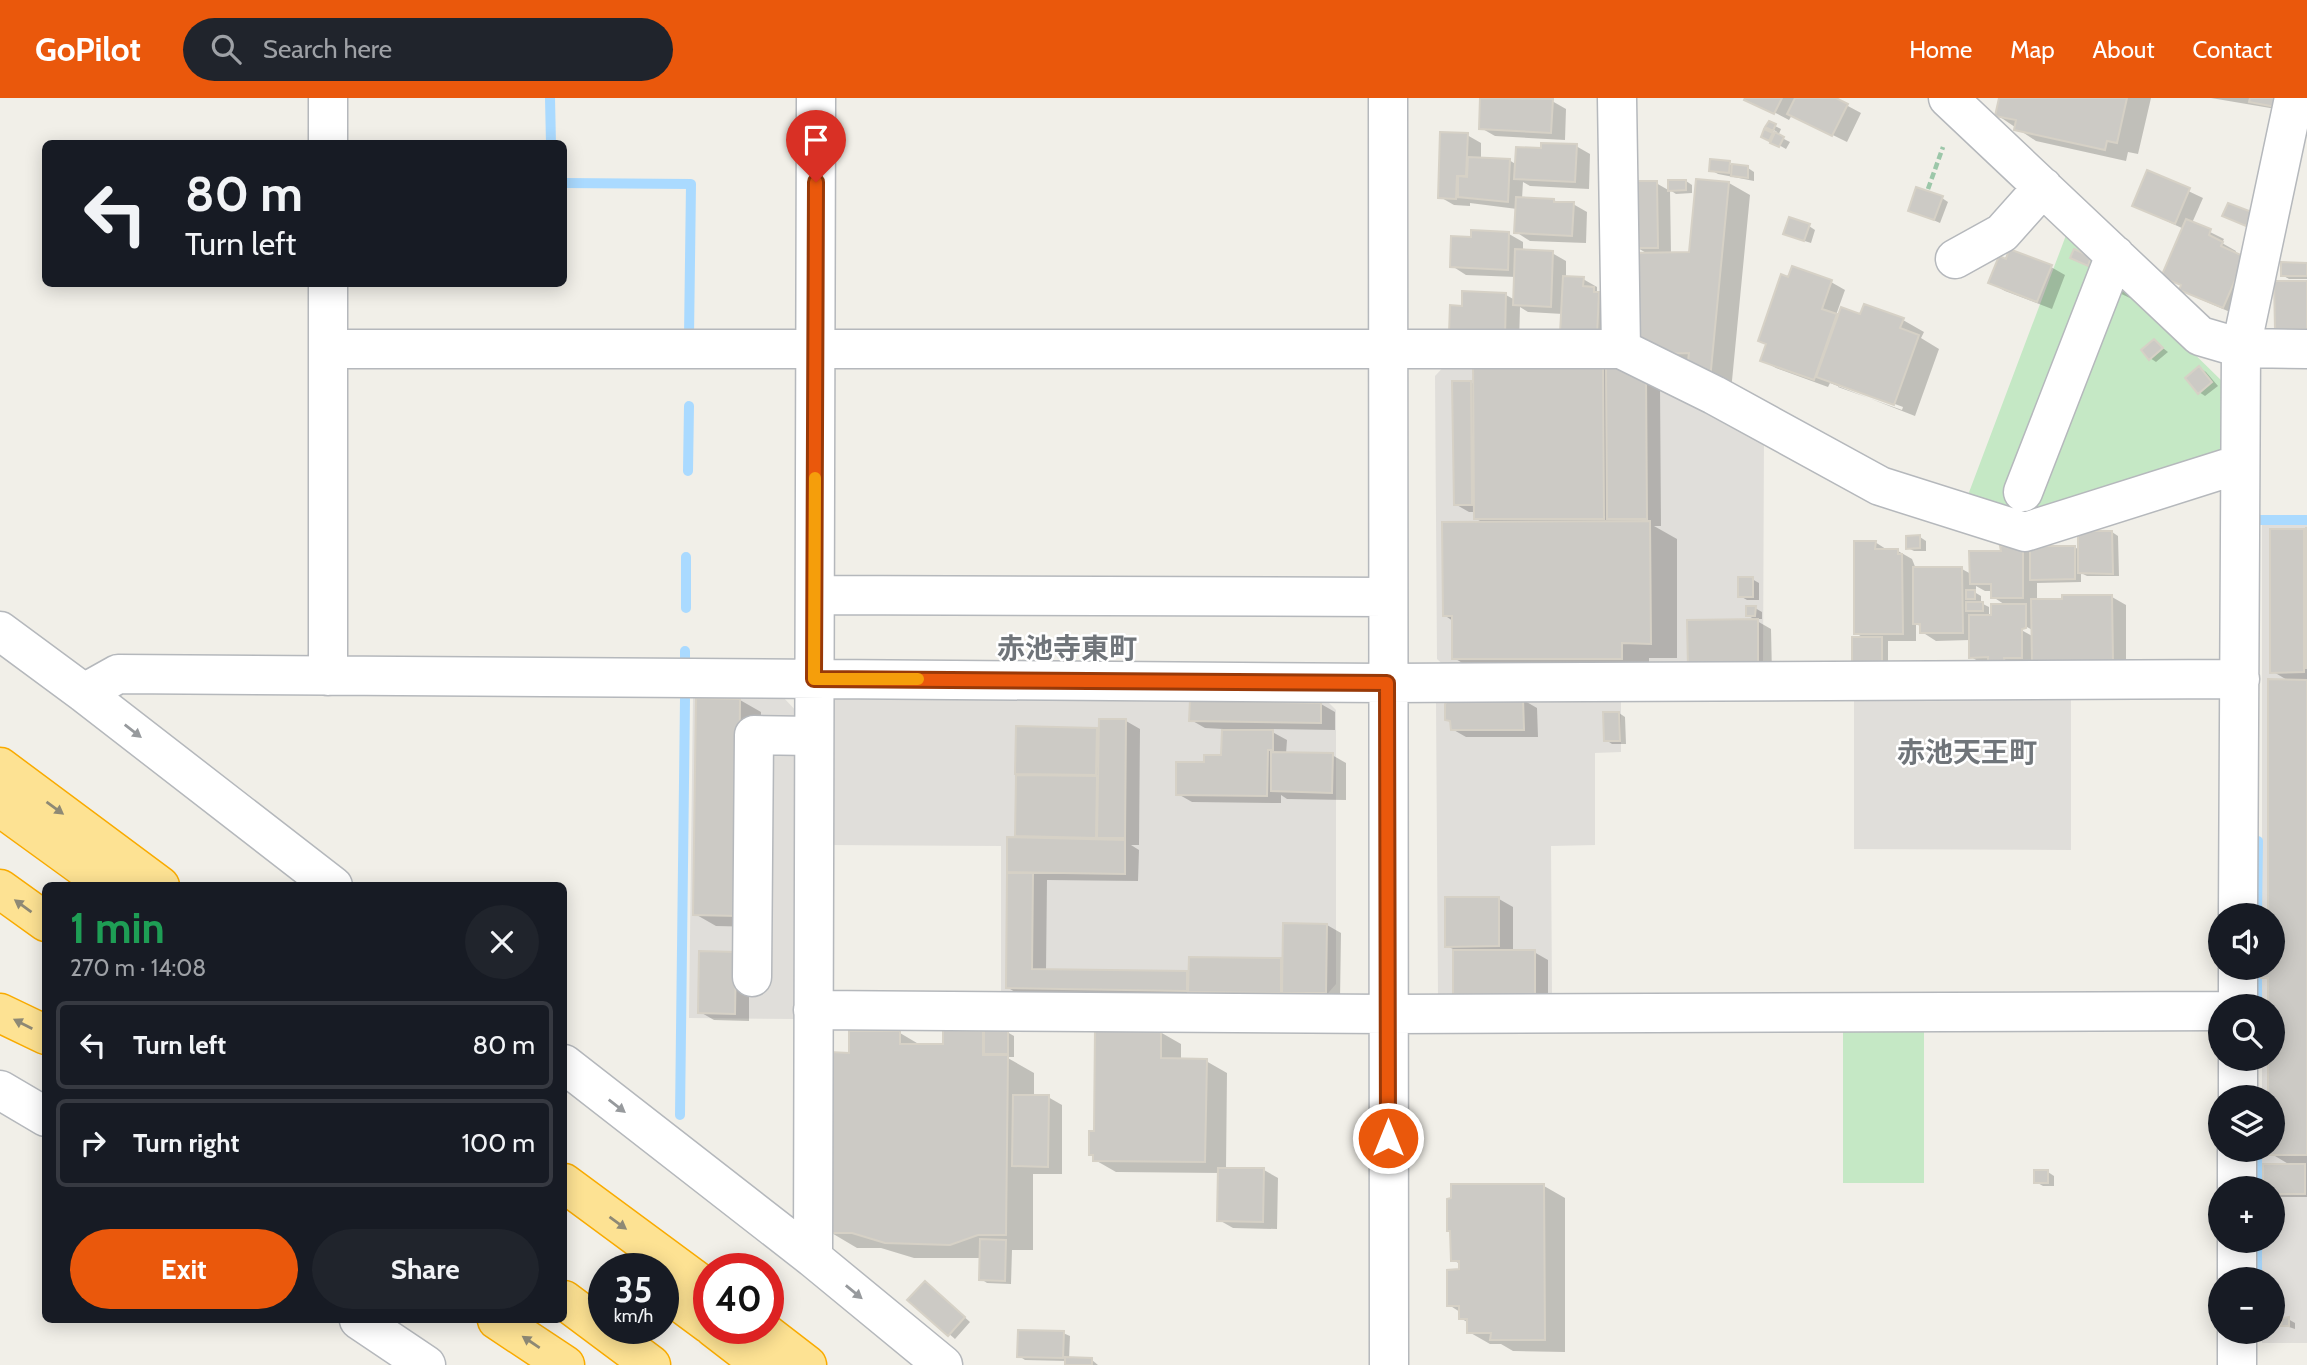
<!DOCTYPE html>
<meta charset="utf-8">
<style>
:root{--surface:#171b24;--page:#20242c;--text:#f1f3f6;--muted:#9ea1a6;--line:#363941;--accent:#ea580c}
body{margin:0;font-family:Cabin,"Noto Sans JP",sans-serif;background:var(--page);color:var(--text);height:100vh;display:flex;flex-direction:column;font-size:26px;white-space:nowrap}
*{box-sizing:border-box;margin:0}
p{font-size:23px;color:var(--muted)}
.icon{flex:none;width:38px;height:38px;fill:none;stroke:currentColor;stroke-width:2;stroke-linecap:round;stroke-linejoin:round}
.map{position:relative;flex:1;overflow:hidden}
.details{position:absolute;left:42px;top:784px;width:525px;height:441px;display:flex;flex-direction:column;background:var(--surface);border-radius:10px;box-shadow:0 4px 18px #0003}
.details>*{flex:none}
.guide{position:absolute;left:42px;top:42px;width:525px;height:147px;border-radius:10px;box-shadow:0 4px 18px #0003;background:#171b24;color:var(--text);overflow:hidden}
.buttons{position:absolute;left:2208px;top:805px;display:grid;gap:14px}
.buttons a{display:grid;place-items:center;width:77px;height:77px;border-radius:50%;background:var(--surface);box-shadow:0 4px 18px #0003;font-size:35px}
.speed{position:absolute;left:588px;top:1155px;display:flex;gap:14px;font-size:35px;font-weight:700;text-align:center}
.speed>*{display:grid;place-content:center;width:91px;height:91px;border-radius:50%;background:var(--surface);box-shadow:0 4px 18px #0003;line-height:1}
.speed small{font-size:18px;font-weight:400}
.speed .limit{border:10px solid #d22;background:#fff;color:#111}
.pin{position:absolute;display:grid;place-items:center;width:60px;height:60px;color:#fff;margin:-72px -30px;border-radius:50% 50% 50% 0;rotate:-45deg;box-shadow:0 0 7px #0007}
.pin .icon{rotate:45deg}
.me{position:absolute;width:77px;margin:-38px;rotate:0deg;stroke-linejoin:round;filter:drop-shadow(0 0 5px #0008)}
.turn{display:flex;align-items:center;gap:24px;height:147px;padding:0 28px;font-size:32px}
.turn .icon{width:91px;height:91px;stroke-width:2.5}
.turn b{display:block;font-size:49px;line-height:60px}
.round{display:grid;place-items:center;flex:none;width:74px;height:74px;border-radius:37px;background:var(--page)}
.summary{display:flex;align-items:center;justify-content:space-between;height:119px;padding:0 28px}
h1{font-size:42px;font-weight:700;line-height:52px;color:#1e9e55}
.primary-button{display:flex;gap:14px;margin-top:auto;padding:14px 28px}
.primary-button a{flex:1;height:80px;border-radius:42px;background:var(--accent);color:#fff;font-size:28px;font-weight:700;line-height:80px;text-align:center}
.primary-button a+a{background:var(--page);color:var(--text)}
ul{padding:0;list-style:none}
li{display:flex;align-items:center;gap:21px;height:88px;margin:0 14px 10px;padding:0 14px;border:4px solid var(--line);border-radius:10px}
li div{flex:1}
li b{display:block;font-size:26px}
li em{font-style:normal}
header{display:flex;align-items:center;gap:42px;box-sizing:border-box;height:98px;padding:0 35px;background:var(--accent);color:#fff}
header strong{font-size:33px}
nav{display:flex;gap:38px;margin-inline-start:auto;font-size:24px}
.search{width:490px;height:63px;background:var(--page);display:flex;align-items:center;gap:18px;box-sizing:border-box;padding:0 24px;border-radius:38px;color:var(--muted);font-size:26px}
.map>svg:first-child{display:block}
</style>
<header>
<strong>GoPilot</strong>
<div class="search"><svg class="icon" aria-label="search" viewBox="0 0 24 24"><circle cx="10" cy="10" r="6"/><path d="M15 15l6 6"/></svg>Search here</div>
<nav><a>Home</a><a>Map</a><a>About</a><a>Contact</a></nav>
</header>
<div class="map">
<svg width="2307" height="1267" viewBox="0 0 2307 1267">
<rect width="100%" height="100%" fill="#f1efe8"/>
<path fill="#e0deda" d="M1450 262 1627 263 1764 337 1763 572H1449L1437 561 1435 278Z
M2262 427H2307V1245H2262V1234H2273V1181H2262V1143H2273V1090H2262V1052H2273V999H2262V961H2273V908H2262V870H2273V817H2262Z
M842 594 1319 595 1336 612V886L1323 901 1001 899V748L828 747V607Z
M1621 596V654L1595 655V747L1551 748 1552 897 1438 898 1436 604 1443 597Z
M1854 597 2071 598V752L1854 751Z
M693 598 783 599 799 616 795 921 689 920Z"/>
<path fill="#c5e8c5" d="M2068 132 2226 287 2227 344 2217 362 2025 423 1965 405Z
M1843 930H1924V1085H1843Z"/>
<path fill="#0003" fill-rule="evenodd" d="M1482 0 1552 3 1566 11 1565 42 1495 38 1481 30Z
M1747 0H1833L1861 15 1847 44 1792 17 1789 22Z
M2001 0H2151L2138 56 2128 54 2126 63 2036 43 1997 17Z
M2211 0H2284L2282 12Z
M1769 25 1781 31 1778 38 1790 44 1786 51 1763 38 1765 33 1775 38 1777 34 1768 28Z
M1467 37 1481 45V61L1509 62 1517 67 1543 52 1576 48 1590 56 1589 91 1530 88 1523 84 1522 101 1554 102 1560 106H1573L1587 114 1586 145 1530 143 1516 134 1517 111 1470 105V108L1454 107 1440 99Z
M1712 63 1748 70 1754 74V83L1718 76 1711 72Z
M2148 74 2203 100 2192 125 2224 141 2222 145 2236 153 2235 156 2244 160 2237 217 2195 199 2181 191 2182 188 2164 178 2184 131 2134 108Z
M1698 82 1729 85 1750 97 1731 293 1689 270 1690 267H1677L1642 246 1635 230 1634 156H1648L1636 149 1635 85H1656L1670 93V84L1686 83 1692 87V95L1676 96 1670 92 1671 156H1691Z
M1942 100 1948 104 1940 125 1910 112Z
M1809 128 1815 132 1811 145 1792 139Z
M1473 134 1509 136 1523 144V153L1552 155 1566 163V180L1583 181 1597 189V193L1607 199 1611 245 1563 216 1528 214 1520 209 1519 246 1463 209V195L1506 197 1515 202 1516 179 1466 177 1452 168 1473 141Z
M2307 166V181H2289L2282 177Z
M2051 169 2065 177 2052 211 2005 193 1991 185Z
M1789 181 1831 184 1845 192 1836 217 1903 222 1924 234 1921 240 1939 251 1915 318 1830 285 1828 289 1776 270 1762 262 1768 247 1760 243ZM1838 285 1903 309 1902 312 1838 289Z
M2116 190 2131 197 2130 200 2115 193Z
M2154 243 2168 254 2156 264 2150 260Z
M1474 266 1626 268 1660 287 1661 428H1654L1677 441V560H1649V575L1481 576 1454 560 1453 523 1444 517 1485 426 1475 420V414H1469L1455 406 1471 284 1475 287Z
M2200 270 2206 274 2218 288 2205 298 2199 294Z
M2303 433 2307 435V1099H2273V1090H2265V1068H2292L2270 1055V1052H2273V999H2270V961H2273V908H2270V883L2263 879V870H2273V817H2270V583H2289L2272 573Z
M2112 434 2118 438 2119 478H2087L2081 475V484L2037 485V503L2112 499 2126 507V571L1985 567 1971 559 1970 542 1936 543 1922 534V529L1916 526V543H1888V569L1861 570 1865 541 1856 535 1875 444 1889 453H1898L1912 461 1916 471H1962L1971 476 2002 455 2023 450 2032 455 2075 449 2080 453ZM1976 488 1985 493H1993V499L2007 508 1989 519V509L1981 505V498L1976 495ZM2020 525 2034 533V539L2014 528Z
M1920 439 1926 443V453H1914L1908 450Z
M1752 481 1759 485V502H1747L1740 498Z
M1755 510 1762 514V521H1754L1747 517Z
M1689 523H1757L1771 531 1772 577Z
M740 602 761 614 758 829 716 828 695 816Z
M1523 602 1537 610 1538 639H1466L1452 631V625L1446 621Z
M1321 606 1335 614V632L1267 631 1287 642 1286 656 1332 657 1346 665V702L1287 701 1281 697V705L1192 704 1178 696 1205 666 1223 659V631L1205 630 1191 622Z
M1619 615 1625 619 1626 646H1612L1606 642Z
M1126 623 1140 631 1139 747H1131L1139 752 1138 783 1047 782 1046 873 1186 875 1190 877 1280 862 1284 864 1327 827 1341 835 1340 902 1021 898 1007 889 1009 741 1025 742 1017 737 1025 679 1017 675 1096 631 1100 634Z
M1499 801 1513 809V854H1534L1548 862V903H1469L1455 895V852L1447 848Z
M749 864V923L714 922 700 914Z
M982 934 986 936 1007 934 1014 938V959H1006L1034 975V999H1048L1062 1007V1076H1033V1152H1012L1011 1186 987 1185 981 1181V1160H914L881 1150H857L830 1134 851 956 900 935 922 948H945Z
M1160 934 1181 946V963H1206L1227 975 1226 1071 1264 1072 1278 1080 1277 1131 1233 1130 1219 1122 1220 1075 1116 1074 1095 1062V1058L1090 1056 1096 1035Z
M2048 1074 2054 1078V1088H2043L2036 1084Z
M1544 1088 1565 1100V1254L1513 1253 1501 1246H1490L1469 1234V1225L1460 1220V1214L1449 1207 1461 1173 1460 1166 1453 1162Z
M931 1189 970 1224 955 1241 910 1202Z
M2288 1221 2295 1225V1231L2283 1227Z
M1063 1235 1070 1238 1069 1261 1092 1262 1098 1267H1066L1067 1263 1025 1262 1019 1258Z"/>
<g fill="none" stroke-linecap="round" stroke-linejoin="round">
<path stroke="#aadaff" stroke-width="10" d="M550 0 551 46
M564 85 691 86 689 239
M688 373 689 308
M2258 422H2307
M686 510V459
M685 553V565
M2257 817 2258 743
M2257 908V870
M680 1017 685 601
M2257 1090V1052
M2257 1174V1143"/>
</g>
<path fill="#cccac5" stroke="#d6d1c6" stroke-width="2" d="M1480 0 1553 1 1551 35 1479 31Z
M1745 0H1782L1774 16 1744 2Z
M1795 0H1836L1848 6 1832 38 1787 16Z
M1999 0H2127L2117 45 2107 43 2105 52 2014 32 2016 22 1995 18Z
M2250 0H2277L2276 9 2249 4Z
M1769 23 1776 26 1773 33 1765 29Z
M1764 31 1773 35 1769 43 1761 39Z
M1440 34 1468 35 1466 78H1457L1456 101 1438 100Z
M1775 34 1784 39 1779 49 1770 45Z
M1541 45 1577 46 1575 84 1514 81 1516 49 1541 50Z
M1468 59 1510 61 1508 104 1458 99V78L1467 79Z
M1710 61 1730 63 1729 75 1709 73Z
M1732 66 1748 68V80L1731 78Z
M2147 72 2190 90 2175 126 2132 108Z
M1696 81 1729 84 1710 282 1687 271 1689 255 1655 256 1641 247 1633 155 1689 154Z
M1668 82H1686V92L1668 93Z
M1633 83H1657L1658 150H1634Z
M1916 89 1943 98 1934 122 1908 113Z
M1516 99 1554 101V104H1574L1572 138 1514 135Z
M2228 105 2252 114 2246 128 2222 118Z
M1789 119 1810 126 1804 143 1783 136Z
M2186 121 2211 131 2209 137 2223 144 2221 148 2245 159 2223 210 2179 192 2181 187 2161 179Z
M1471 132 1509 134 1508 172 1450 169 1451 138 1471 139Z
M1515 151 1553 153 1551 209 1513 207Z
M2009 151 2052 167 2037 204 1988 185 1999 158 2006 161Z
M2074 151 2091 159 2088 168 2070 160Z
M2281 164 2307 165V178H2281Z
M1792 168 1832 182 1822 211 1837 216 1814 282 1760 263 1766 246 1758 243 1781 176 1788 179Z
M1563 178 1584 179 1583 188 1594 189V194H1599L1597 238 1560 236Z
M2274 183H2307V231H2275Z
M1462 193 1506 195 1505 239 1449 236 1450 207 1462 208Z
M1864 206 1904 220 1900 230 1919 237 1894 307 1816 279 1841 209 1860 216Z
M2154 241 2163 250 2149 262 2141 252Z
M1603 264 1604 421H1474L1473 265Z
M1606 267 1646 277 1647 421H1607Z
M2199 268 2212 284 2198 296 2185 280Z
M1452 283H1471L1472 407H1454Z
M1650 423 1651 546 1622 545V561H1452V518H1443L1442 424Z
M2306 430H2307V570H2306Z
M2270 431H2304V574L2270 575Z
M2078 433H2112L2113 476 2078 475Z
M1920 437V450L1906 451V438Z
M1854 443H1876L1875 451H1898V456H1902L1903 536H1854Z
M2000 448H2023V500H1991V486H1970L1969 453H2001Z
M2030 448H2075V481L2030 482Z
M1913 469H1962L1963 535H1920V526H1913Z
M1738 479H1753V499H1738Z
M1966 492H1975V501H1966Z
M2062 497H2112L2113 564H2032L2031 501H2062Z
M1966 504H1983V513H1966Z
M1991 506H2026V530L2022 531V560H2004L2005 567 1988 566V559L1969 560V517H1991Z
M1746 508H1756L1755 518H1746Z
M1758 521V570H1688L1687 522Z
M1852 539H1882V567H1852Z
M2268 581 2307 582V1057H2269V1052H2273V999H2268V961H2273V908H2268V880H2261V870H2273V817H2268Z
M696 600 740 601 738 818 693 817Z
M1450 600H1523L1524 632H1451L1450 623 1445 622V606Z
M1190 602 1321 605V625L1189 623Z
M1603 614H1619L1620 643H1604Z
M1099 621H1126L1125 740H1097Z
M1016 628 1097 630 1096 677 1015 676Z
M1222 632H1273V652H1268L1267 698 1176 697V664H1204V657H1221Z
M1271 654 1333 655 1332 695 1271 693Z
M1016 677 1097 678 1096 740 1015 738Z
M1007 739 1125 742V776L1007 774Z
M1007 775H1033L1032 871 1187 873V893L1006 890Z
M1445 799H1499V848L1445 849Z
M1283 825 1327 826 1326 895H1282Z
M1453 852H1535V896H1453Z
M699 853 736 854 735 916 698 915Z
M1189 859 1281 860V895L1188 894Z
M1095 931 1161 932V960L1207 961 1205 1064 1093 1063V1057H1089V1033H1094Z
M943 932 983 933V957H1008L1006 1137H978L950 1147 885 1145 852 1135H828L830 954 849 955V933H900V946H943Z
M984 932H1008V956H984Z
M1013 997H1049L1048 1069 1012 1068Z
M2263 1066H2305V1096H2273V1090H2263Z
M1218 1070H1264L1263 1124 1217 1123Z
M2034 1072H2048V1085H2034Z
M1451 1086H1544L1545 1242H1490L1491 1235H1467V1221H1459V1208H1447V1172L1459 1171V1163H1451L1450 1133H1447V1101L1451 1100Z
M980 1141 1006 1142 1005 1183 979 1182Z
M925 1183 965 1219 948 1238 907 1202Z
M2289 1219V1228H2281L2282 1220Z
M1018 1232 1064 1233 1063 1260 1017 1259Z
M1065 1259 1092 1260V1267H1065Z"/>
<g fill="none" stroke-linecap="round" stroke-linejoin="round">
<defs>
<path id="minor" d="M328 0V46
M1388 0 1389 1267
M1617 0 1621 251 1714 297 1880 388 2025 434 2240 366
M1948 0 2200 238 2241 250 2307 251
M1955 161 2002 135 2043 89
M328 251H1621
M2023 394 2115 157
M815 497 1386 499
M0 533 84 595 333 788
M328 578V186
M84 595 118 576 1387 585 2240 581
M2238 817 2241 250 2294 0
M752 879 754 637 814 638
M2238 908V870
M813 912 1388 916 2221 913
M564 966 813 1160 943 1267
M0 992 46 1019
M2238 999V961
M2237 1090V1052
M813 1160 816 0
M2237 1181V1143
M359 1222 426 1267
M2237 1234V1267"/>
<path id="highway" d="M0 669 160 788
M0 709 109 788
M0 791 46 824
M0 915 46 937
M564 1085 709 1192
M663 1192 709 1226
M564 1202 651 1267
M497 1222 565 1267
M714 1230 762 1267
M759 1230 807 1267"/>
</defs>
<use href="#minor" stroke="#b5b8bc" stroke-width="41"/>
<use href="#highway" stroke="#f9ab00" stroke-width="41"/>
<path stroke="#9cc7a9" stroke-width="4.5" stroke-dasharray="7 3.5" stroke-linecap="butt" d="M1928 91 1943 49"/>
<use href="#minor" stroke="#fff" stroke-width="38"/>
<use href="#highway" stroke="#fde293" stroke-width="38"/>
</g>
<defs><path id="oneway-solid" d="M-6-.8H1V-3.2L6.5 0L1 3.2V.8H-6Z" transform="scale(1.75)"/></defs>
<g fill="#979a9d">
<use href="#oneway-solid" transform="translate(133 633) rotate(38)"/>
<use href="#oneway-solid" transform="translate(617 1008) rotate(38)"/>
<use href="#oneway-solid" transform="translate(854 1194) rotate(39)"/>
</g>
<g fill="#8e8975">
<use href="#oneway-solid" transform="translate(55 710) rotate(36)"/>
<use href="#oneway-solid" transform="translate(23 808) rotate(-144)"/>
<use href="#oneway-solid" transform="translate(23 926) rotate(-153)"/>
<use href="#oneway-solid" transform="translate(618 1125) rotate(36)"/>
<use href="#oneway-solid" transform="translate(531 1244) rotate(-146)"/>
</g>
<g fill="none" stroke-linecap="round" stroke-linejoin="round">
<defs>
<path id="route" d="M816 84 814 581 1387 585 1388 1040"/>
</defs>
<use href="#route" stroke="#983908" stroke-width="18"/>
<use href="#route" stroke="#ea580c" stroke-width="12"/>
<path stroke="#f59e0b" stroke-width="12" d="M815 380 814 581H918"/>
</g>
<g text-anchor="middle" stroke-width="5" stroke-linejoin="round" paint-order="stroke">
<g font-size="28" font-weight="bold" fill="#70757a" stroke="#fff">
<text x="1067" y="560">赤池寺東町</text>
<text x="1967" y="664">赤池天王町</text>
</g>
</g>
</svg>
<div class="buttons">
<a><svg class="icon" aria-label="sound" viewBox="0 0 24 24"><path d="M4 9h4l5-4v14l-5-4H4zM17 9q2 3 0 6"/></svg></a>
<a><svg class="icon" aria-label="search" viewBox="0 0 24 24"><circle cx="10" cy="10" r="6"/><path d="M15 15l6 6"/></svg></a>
<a><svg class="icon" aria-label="layers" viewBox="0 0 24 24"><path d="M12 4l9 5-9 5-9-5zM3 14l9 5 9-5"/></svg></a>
<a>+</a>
<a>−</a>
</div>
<div class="speed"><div>35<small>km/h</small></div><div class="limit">40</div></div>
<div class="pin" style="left:816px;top:84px;background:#d93025"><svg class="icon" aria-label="arrive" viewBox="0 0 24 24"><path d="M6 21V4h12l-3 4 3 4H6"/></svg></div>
<svg class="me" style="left:1388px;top:1040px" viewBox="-20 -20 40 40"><circle r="17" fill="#ea580c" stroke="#fff" stroke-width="3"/><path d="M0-11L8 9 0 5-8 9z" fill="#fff"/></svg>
<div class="guide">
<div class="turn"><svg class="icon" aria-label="left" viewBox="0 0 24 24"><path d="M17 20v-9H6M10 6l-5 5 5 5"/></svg><div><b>80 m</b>Turn left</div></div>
</div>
<section class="details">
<div class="summary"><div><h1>1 min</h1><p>270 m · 14:08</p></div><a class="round"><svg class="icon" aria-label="close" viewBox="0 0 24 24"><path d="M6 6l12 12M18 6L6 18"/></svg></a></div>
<ul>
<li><svg class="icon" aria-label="left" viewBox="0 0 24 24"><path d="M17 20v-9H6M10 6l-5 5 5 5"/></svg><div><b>Turn left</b></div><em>80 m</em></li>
<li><svg class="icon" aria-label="right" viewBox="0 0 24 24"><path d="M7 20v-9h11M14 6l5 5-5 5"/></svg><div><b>Turn right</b></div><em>100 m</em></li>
</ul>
<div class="primary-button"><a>Exit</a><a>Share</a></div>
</section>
</div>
